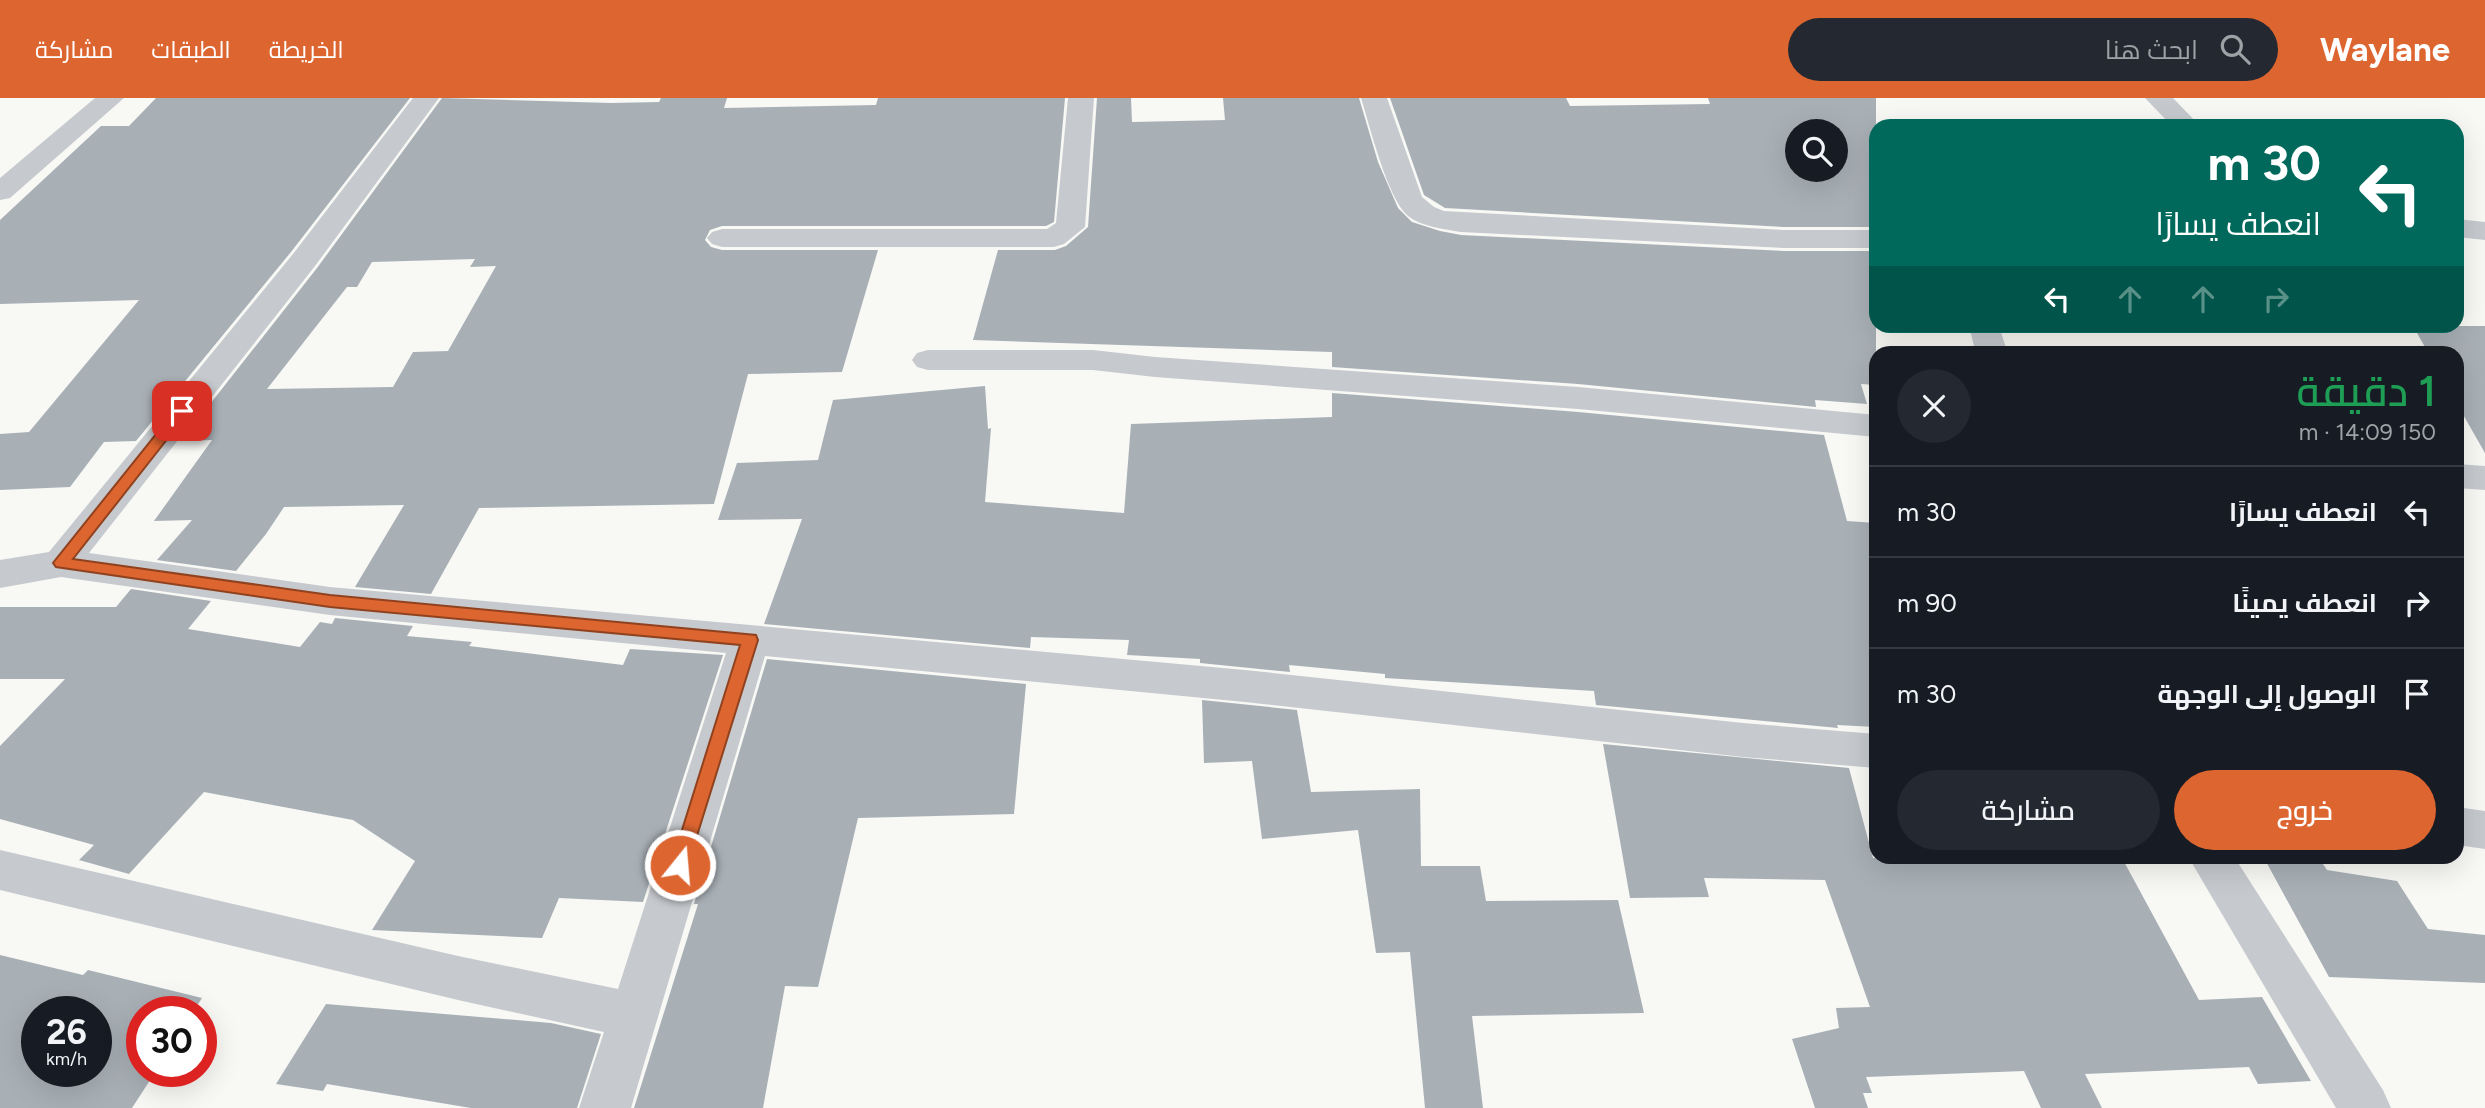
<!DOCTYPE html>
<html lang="ar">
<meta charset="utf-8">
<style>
:root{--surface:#171b24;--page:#242831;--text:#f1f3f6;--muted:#9ea1a6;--line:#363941;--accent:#dd6530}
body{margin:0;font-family:Figtree,Cairo,sans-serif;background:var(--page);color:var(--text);direction:rtl;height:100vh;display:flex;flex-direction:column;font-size:26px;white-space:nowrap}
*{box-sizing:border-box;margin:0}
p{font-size:23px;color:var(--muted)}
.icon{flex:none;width:38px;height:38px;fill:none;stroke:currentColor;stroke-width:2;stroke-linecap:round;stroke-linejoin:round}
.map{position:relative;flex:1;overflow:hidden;direction:ltr}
.drawer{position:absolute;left:1869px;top:248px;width:595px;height:518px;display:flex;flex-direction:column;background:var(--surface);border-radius:21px;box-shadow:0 7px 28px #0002;direction:rtl}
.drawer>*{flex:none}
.hud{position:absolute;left:1869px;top:21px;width:595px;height:214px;border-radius:21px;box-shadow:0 7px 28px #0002;direction:rtl;background:#00695c;color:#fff;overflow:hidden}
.fabs{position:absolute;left:1785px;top:21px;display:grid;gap:14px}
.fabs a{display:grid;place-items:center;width:63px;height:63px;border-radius:50%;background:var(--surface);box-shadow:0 7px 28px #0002;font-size:35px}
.speed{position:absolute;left:21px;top:898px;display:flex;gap:14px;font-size:35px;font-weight:700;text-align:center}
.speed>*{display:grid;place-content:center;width:91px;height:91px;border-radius:50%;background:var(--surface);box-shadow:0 7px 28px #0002;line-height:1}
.speed small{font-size:18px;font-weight:400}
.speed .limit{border:10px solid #d22;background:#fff;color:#111}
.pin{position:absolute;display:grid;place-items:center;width:60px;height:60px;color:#fff;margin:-30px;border-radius:14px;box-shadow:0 4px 10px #0006}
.me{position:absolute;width:77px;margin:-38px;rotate:17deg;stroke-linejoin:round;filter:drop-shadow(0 0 5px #0008)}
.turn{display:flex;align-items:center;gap:24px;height:147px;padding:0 28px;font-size:32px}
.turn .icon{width:91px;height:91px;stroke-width:2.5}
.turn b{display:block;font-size:49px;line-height:60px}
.lanes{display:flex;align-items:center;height:66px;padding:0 28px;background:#0003;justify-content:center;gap:35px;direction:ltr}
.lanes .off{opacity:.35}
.round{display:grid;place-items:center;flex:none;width:74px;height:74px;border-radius:37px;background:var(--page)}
.overview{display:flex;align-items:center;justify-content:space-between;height:119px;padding:0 28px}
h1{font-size:42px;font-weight:600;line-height:52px;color:#1e9e55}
.primary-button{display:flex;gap:14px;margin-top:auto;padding:14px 28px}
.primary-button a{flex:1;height:80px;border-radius:42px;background:var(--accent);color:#fff;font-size:28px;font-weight:600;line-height:80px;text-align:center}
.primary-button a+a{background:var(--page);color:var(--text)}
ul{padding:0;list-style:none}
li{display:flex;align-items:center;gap:21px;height:91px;padding:0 28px;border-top:2px solid var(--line)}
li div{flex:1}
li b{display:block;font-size:26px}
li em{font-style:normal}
header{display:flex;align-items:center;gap:42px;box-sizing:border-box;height:98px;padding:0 35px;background:var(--accent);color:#fff}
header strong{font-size:33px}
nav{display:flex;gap:38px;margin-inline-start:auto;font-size:24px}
.search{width:490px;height:63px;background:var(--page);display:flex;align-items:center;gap:18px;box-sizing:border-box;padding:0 24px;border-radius:38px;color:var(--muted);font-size:26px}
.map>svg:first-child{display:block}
</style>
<header>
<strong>Waylane</strong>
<div class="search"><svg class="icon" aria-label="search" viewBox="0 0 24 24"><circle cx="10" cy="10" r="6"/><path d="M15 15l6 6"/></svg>ابحث هنا</div>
<nav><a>الخريطة</a><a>الطبقات</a><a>مشاركة</a></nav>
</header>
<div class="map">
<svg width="2485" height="1010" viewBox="0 0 2485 1010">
<rect width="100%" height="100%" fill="#f8f8f5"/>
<path fill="#a8b0b6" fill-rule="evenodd" d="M156 0H410L291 154 136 343 104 344 70 389 0 392V336L29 334 139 202 0 206V122L101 28H129Z
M442 0 611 5 659 4 661 0H727L724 10 876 7 878 0H1065L1054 124 1046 128H722L710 132 705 142 711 149 722 152H878L842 274 748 276 714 406 479 410 431 496 355 489 404 407 284 409 266 436 236 473 157 462 192 422 154 423 212 342 181 343 317 170ZM475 161 470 169 496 168 448 253 413 254 393 289 267 291 347 189H357L372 164Z
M1097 0H1131L1132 24 1225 22 1223 0H1359L1378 64 1398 110 1412 124 1440 133 1461 137 1784 153H1876V287L1861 286 1867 306 1815 302 1816 309 1578 286 1332 269V254L973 242 998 152H1055L1066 148 1088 129Z
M1390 0H1566L1570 8 1710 6 1708 0H1876V129H1784L1445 110 1424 97ZM1797 33H1836V72H1797Z
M2413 228H2485V355L2457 306V256H2429Z
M985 288 988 331 991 330 985 404 1124 415 1131 326 1332 319V295L1578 314 1824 337 1847 423 1876 425V629L1837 627 1838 630 1596 607 1594 593 1385 580V576L1289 567 1290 574 1200 565V561L1127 557 1129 542 1031 539 1030 550 764 526 802 421 718 422 737 365 818 362 833 302Z
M131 491 211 503 188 531 300 549 320 524 332 526 335 520 413 528 407 538 472 544 469 548 623 567 630 551 723 557 643 804 559 800 542 840 372 832 415 763 353 722 204 694 129 776 79 762 94 747 0 721V648L65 581H0V509H116Z
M767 561 1026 586 1014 716 858 720 818 889 785 888 763 1010H634L698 806H694Z
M1202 602 1297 612 1311 694 1420 691 1421 768H1480L1486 803 1618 802 1644 915 1472 918 1483 1010H1425L1410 854 1376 855 1358 732 1262 741 1252 663 1204 665Z
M1603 646 1849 670 1873 760H2122L2199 902 2262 899 2311 983 2258 986 2249 969 2085 976 2102 1010H2041L2024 973 1866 979 1872 995H1863L1868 1010H1815L1792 941 1839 930 1836 910 1870 909 1825 782 1704 780 1709 799 1630 800Z
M2264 760H2319L2327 772 2397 783 2428 831 2485 837V885L2329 879Z
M0 857 83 877 88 872 202 900 193 914H142V973H156L132 1010H0ZM37 914H96V973H37Z
M326 906 551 925 601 936 577 1010H471L327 986 323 993 276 986Z"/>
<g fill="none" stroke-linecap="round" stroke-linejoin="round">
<path fill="#c6c9cd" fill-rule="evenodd" d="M95 0H124L10 100 0 102V80Z
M413 0H439L315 168 89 455 330 489 1245 572 1743 625 1876 636V670L1743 659 1245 604 765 558 631 1010H579L604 934 458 902 0 792V752L458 858 618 891 726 555 330 517 61 479 0 490V462L49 454 293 156Z
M1068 0H1094L1085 129 1064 146 1054 149H722L712 146 707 140 712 134 722 131H1047L1056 125Z
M1361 0H1387L1422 99 1434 109 1444 113 1784 132H1876V150H1784L1461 134C1444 131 1422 129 1408 118 1387 100 1370 28 1361 0Z
M2145 0H2173L2200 28H2172Z
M2457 121 2485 124V142L2457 139Z
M1969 228H1999L2008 256H1976Z
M928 252H1093L1155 259 1578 289 1876 317V339L1578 311 1155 279 1093 272H928L917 269 912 262 917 255Z
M2457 366 2485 368V392L2457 390Z
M2457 709 2485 713V751L2457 747Z
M2189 760H2235L2383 992 2391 1010H2336Z"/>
</g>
<path fill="#dd6530" stroke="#90421f" stroke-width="2" d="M182 309 189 313 187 316 73 461 330 497 756 537 758 542 686 773 680 775 673 773 671 767 740 547 330 509 56 469 53 465 56 461 177 310Z"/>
</svg>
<div class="fabs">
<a><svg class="icon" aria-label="search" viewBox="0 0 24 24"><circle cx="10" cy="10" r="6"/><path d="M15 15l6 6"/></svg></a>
</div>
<div class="speed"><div>26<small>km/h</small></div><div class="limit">30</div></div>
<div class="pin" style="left:182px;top:313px;background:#d93025"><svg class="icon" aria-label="arrive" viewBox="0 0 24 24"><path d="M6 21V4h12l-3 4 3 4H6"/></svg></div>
<svg class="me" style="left:680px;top:767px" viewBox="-20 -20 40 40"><circle r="17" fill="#dd6530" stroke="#fff" stroke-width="3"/><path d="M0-11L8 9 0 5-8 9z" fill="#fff"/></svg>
<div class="hud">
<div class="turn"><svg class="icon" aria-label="left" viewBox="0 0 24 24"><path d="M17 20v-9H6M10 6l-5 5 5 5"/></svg><div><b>30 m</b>انعطف يسارًا</div></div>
<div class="lanes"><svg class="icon" aria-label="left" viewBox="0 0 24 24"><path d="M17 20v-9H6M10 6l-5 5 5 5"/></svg><svg class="icon off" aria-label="ahead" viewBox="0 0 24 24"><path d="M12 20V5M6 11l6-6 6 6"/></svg><svg class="icon off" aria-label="ahead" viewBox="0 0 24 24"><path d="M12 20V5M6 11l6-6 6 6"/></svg><svg class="icon off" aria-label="right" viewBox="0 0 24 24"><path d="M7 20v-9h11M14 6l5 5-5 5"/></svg></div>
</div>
<section class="drawer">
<div class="overview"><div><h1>1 دقيقة</h1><p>150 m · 14:09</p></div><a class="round"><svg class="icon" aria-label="close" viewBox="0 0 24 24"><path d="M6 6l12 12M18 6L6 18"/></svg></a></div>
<ul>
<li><svg class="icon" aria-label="left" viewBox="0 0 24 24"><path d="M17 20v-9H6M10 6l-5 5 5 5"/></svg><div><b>انعطف يسارًا</b></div><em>30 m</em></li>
<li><svg class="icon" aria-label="right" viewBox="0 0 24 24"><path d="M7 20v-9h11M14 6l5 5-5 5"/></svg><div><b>انعطف يمينًا</b></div><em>90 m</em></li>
<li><svg class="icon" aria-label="arrive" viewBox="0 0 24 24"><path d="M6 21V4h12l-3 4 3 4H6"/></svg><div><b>الوصول إلى الوجهة</b></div><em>30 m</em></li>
</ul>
<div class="primary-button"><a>خروج</a><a>مشاركة</a></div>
</section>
</div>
